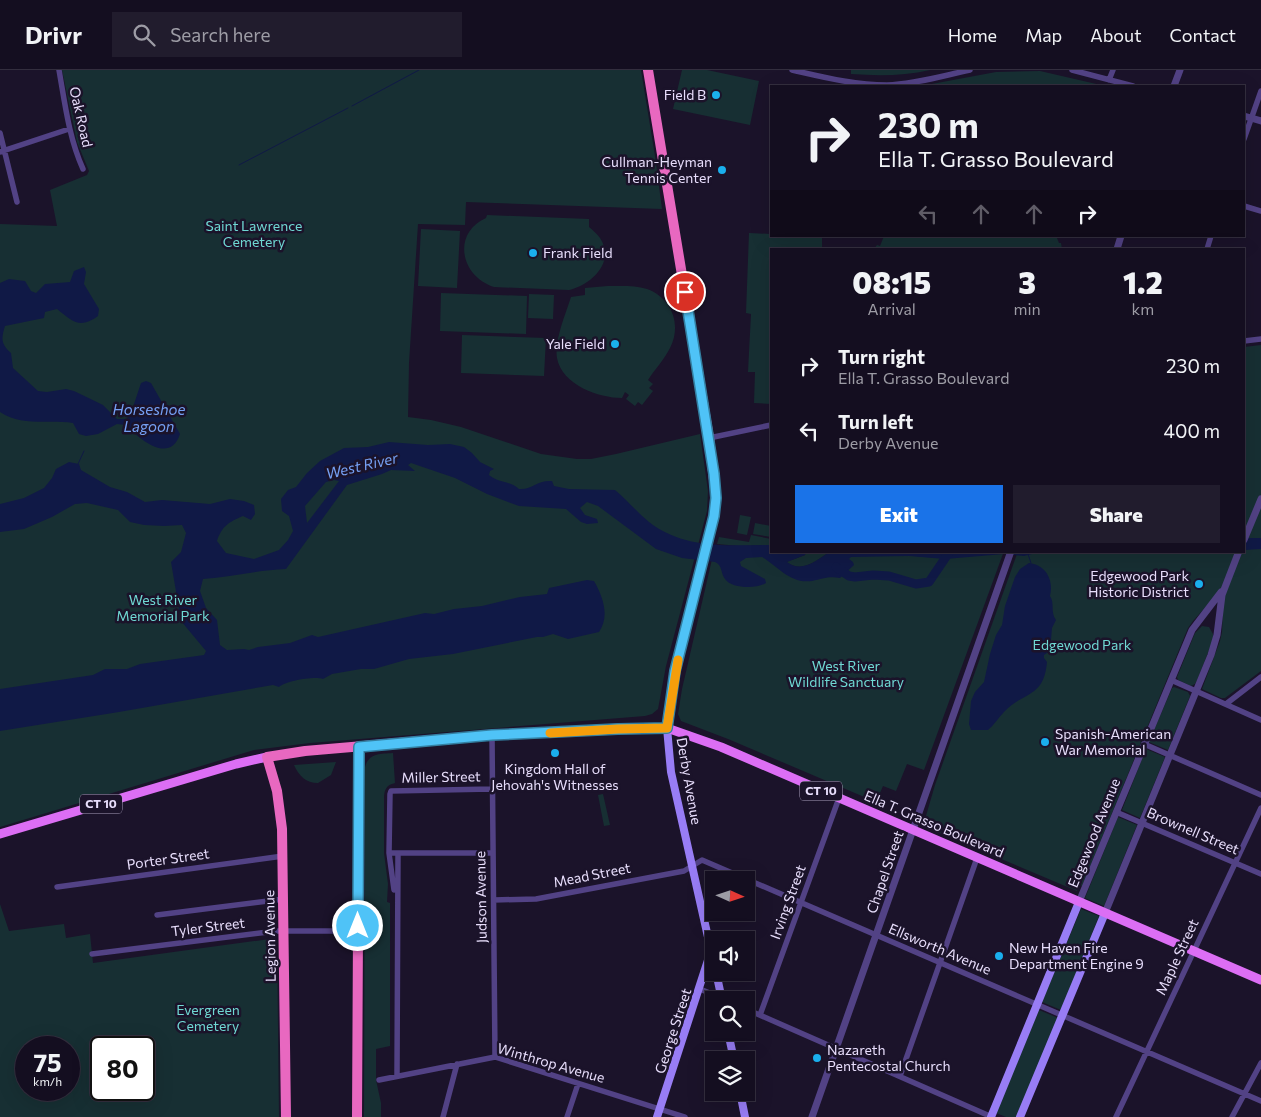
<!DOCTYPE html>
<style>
:root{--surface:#140e20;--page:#211c2d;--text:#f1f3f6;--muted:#9d9ca5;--line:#332e3e;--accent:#1a73e8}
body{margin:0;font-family:Commissioner,sans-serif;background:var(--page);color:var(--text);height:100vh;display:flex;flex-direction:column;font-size:19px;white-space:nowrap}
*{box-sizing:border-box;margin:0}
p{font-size:16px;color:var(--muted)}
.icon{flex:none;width:28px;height:28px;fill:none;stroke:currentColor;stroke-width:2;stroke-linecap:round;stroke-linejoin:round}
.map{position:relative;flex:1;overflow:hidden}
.details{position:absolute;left:770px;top:178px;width:475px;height:305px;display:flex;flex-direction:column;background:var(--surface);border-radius:0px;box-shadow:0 5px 20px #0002,0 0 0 1px var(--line)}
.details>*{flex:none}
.hud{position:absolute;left:770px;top:15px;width:475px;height:152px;border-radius:0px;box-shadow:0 5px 20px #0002,0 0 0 1px var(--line);background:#140e20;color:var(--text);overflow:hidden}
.needle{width:32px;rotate:93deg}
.buttons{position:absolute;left:705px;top:801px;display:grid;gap:10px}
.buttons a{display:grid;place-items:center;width:50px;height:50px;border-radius:0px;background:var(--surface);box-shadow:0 5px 20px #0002,0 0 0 1px var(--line);font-size:25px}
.speed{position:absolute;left:15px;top:966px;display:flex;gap:10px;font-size:25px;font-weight:700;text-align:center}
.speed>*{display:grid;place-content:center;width:65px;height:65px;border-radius:50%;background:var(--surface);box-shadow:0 5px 20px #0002,0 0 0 1px var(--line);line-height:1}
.speed small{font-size:12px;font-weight:400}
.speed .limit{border:2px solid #111;border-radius:8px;background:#fff;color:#111}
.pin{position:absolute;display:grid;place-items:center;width:42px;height:42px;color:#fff;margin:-21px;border:2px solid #fff;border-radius:50%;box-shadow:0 1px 5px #0007}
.me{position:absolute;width:55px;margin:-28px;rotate:0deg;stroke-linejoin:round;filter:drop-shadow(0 0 4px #0008)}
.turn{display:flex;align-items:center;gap:18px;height:105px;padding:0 25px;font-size:22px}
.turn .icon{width:65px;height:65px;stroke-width:2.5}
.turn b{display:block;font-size:35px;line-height:42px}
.lanes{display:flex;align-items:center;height:48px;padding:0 25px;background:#0003;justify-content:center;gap:25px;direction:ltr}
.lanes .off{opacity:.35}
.eta{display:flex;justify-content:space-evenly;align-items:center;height:85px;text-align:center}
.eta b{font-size:30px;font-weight:800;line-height:35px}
.action{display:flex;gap:10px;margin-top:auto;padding:10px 25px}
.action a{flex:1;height:58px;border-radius:0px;background:var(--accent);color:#fff;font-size:20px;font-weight:800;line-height:58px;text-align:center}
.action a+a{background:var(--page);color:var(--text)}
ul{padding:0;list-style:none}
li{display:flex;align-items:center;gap:15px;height:65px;padding:0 25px}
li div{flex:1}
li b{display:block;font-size:19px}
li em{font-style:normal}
header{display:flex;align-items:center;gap:30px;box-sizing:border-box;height:70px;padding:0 25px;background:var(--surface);border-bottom:1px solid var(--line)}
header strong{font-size:24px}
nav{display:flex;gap:28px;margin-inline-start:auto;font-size:18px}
.search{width:350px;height:45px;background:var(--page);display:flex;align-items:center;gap:12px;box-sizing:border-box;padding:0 18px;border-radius:0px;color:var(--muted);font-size:19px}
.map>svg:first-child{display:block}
</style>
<header>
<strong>Drivr</strong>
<div class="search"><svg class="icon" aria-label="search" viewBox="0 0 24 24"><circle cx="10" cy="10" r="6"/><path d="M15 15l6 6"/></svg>Search here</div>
<nav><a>Home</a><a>Map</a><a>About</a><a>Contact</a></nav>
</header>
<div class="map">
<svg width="1261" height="1047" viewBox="0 0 1261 1047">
<rect width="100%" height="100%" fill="#1b132a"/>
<path fill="#172f33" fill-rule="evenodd" d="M62 0H641L655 86 662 139 466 132 465 155 418 154 409 293 408 347 431 350 461 357 541 384 577 389H591L616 384 700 364 708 421 707 441 666 596 658 639 652 644 645 646 310 673 254 680 0 757V154L57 156 50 120 87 105 89 101 77 72Z
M682 0H707L759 11 750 55 673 39Z
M851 0H930C904 6 878 6 851 4Z
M1040 1 1105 16H921L996 2Z
M487 145 589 149V157C593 160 597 164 600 168 616 192 591 215 569 220L494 217C460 206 452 163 486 148Z
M421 159 460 161 457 218 418 216Z
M749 163 771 164V166H822V179H771V334L754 333 755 302H748L751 244 746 243Z
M884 166H1059L1057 168 1059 173H1061L1062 179H874L877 175 880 176Z
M608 216C620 216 635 215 647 219 672 228 682 255 670 278 664 290 655 299 648 310L653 314 649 318 653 321 642 335 638 332 635 336 626 329 629 325 625 322 622 328C599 328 562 315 557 288 554 271 566 243 571 227L585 225V218Z
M441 223 527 226 526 264 440 261Z
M529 224 554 225 553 249 528 248Z
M462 265 546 268 544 306 461 303Z
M1261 275V601L1225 628H1221L1202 619 1220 571 1222 562 1223 535 1212 530 1193 551 1188 558 1082 816 1079 815 1077 821 923 756 935 715 1018 481H1244V277Z
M740 445 751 447 747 465 737 463Z
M755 453 771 456V467L753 464Z
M751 465 771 469V475L739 476 717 474 719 467 749 472Z
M758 481 789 500 809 503 848 483 1004 481 924 700 907 694 896 721 883 716 876 732 728 669 681 651 678 644 682 619 713 485Z
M806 481H831C817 490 803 504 786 492L805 485Z
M1202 556 1209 557 1213 564V570L1198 608 1195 614 1191 616 1178 610 1177 607 1195 563Z
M1174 617 1188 622 1190 626 1168 680 1149 672 1172 618Z
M1146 679 1165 687 1140 748 1122 740Z
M393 683 395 713C386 715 384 720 384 729V783L388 814 387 832 390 833V976L376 979V1010L381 1033V1047H364L365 697C369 683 380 684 393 683Z
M336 692 331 705 318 713C306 713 299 706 294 695Z
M603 724 610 755 604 756 598 725Z
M1118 747 1137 755 1104 836 1085 828Z
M0 834 9 861 64 854 66 868 90 864 93 893 277 868 279 1047H0ZM26 978H69V1020H26ZM101 978H144V1020H101Z
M1081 839 1099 846 1061 940 1042 932Z
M1039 940 1058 948 1017 1047H1006L996 1043Z"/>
<path fill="#101946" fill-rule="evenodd" d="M84 197 86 202 84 214 99 239 98 246C80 259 73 252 57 239L45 242 44 248 5 256C1 269 1 274 11 283L13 298 38 321 47 322 66 319 74 321 103 335 117 349H127L133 337 141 313 146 311 151 313 180 364C170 395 139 369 126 355L117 354 98 364 86 366 79 364 73 353C48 349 22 357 0 342V213L9 209 25 211 31 221 36 223 45 214 70 212 74 201Z
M389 372 428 375 450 374 464 377 472 383 480 392 494 399 490 401 489 405C498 413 511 411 519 419 533 420 536 410 552 411L554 416 569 419 615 420C627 430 637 442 649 452 685 480 729 475 771 475V481H806L805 485 787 492C802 504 818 489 831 481H1068L1032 484 1024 486 1004 484 945 489 909 486 851 487 849 489 853 492 854 495 840 508C828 506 823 509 812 511 790 514 779 497 762 487L746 488 740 492 741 496 765 509 766 513C757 519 732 519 725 509 720 502 723 496 715 492L682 488 656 479 598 436 587 432 580 438 585 445 597 449 598 453 587 454 581 452 566 439 519 436 487 424 455 408 411 393 408 395 415 401 391 400 382 404 347 415 286 499C258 500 231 507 203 509L200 521 206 538 217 550 220 575 227 580 244 579 249 580 258 577 290 573 312 565 318 567 425 543 434 544 454 539 482 536 520 527 547 524 549 518 587 510 594 511C603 527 610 546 599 562L568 569 553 564 543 567H537L453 584 409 589 374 599H361L332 604 323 609C314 606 286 611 279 617L273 615 119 642 0 661V619L93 605 105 599H127L140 594 204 585 206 581 181 551 171 492 181 482 186 463 182 455 164 456 144 455 130 452 118 440 87 433 75 434 52 447 24 459 0 462V434L24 428 44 418 52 408 56 399 69 392 79 394 81 400 110 417 127 422 145 432 162 430 210 434 230 429 244 431 254 435 255 444 251 450 243 446C229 452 222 456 217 471L226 483 254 489 279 480 288 470 293 461 289 446 282 441 281 429 288 420 296 417 307 403 320 391 344 378 368 377ZM334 410 339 411 307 453 305 436 326 412Z
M1244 468H1261V479L1244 480Z
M1029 493C1046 495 1054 510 1050 526 1055 533 1050 542 1056 550L1052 558 1050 581 1044 585V588L1047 592C1044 628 1024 621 1004 642 998 648 994 655 988 660H971L969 654 971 631 975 622 984 612 990 584 996 565 1002 555 1005 536 1015 507 1020 499Z"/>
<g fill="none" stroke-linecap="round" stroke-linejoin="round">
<path stroke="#101946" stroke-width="1" d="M352 36 419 0
M239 95 348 38
M78 394 84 381
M1027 481 1031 493"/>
<path stroke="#101946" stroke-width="9" d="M836 497 849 506 855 507 873 505 889 506 916 514 929 512 950 481"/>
<path stroke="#524285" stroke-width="5.5" d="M59 0C65 34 69 68 83 99
M792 0C823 7 854 15 887 15 915 14 942 6 970 0
M1072 0 1133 16
M1109 10 1113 0
M0 63 17 132
M1244 69 1261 21
M0 82 69 59
M1244 136 1261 141
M1207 179 1211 166
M1244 271 1261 269
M709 368 771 355
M1171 610 1261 650
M1226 634 1261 607
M492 665 495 987
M1144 674 1261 725
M1116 742 1261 804
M389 783H493
M57 817 283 786
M394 820 389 783 390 724 391 721 492 719
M494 830 536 829 684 801 702 790 1261 1031
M157 845 284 829
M92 884 276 861H358
M700 919 726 930
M746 939 992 1047
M760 945 839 728
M397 1006 398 784
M900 1006 977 788
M379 1010 495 987 685 1047
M443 1047 457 994
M567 1047 578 1014
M1116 1047 1261 738
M1232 1047 1261 993"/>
<path stroke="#524285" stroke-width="7" d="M1174 16 1180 0
M1244 46 1261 51
M1117 179 1121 166
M1244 470 1261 429
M1079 832 1192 560 1221 522
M1105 843 1211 585 1217 565 1222 525 1239 481
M812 1047 1011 481"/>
<path stroke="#987df5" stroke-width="8" d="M667 658 671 702 714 894
M716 902 722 930
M728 962 734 990
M740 1022 745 1047
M657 1047 710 884
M991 1047 1079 832
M1020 1047 1105 843"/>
<path stroke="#dc6ef4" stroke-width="9" d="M667 658 721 677 1261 910
M0 764 236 694 267 687"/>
<path stroke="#e868c0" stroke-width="10" d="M286 1047 282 759 277 721 267 687 305 681 492 665 632 658H667L675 601 714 446 716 427 709 368 648 0
M357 1047 359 677"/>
</g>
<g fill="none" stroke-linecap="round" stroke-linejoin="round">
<defs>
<path id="route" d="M358 856 359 677 492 665 618 659 667 658 675 601 714 446 716 428 714 404 685 222"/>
</defs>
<use href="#route" stroke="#337fa1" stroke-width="12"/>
<use href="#route" stroke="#4fc3f7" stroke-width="9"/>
<path stroke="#f59e0b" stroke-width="9" d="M550 663 618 659 667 658 678 590"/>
</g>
<g fill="#1aafed" stroke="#1b132a" stroke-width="2">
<circle cx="716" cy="25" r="5"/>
<circle cx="722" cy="100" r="5"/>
<circle cx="533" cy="183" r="5"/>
<circle cx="615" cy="274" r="5"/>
<circle cx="1199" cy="514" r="5"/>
<circle cx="1045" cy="672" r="5"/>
<circle cx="555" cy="683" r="5"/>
<circle cx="999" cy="886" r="5"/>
<circle cx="817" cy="988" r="5"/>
</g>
<g text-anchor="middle" stroke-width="5" stroke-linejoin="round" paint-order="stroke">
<g fill="#1b132a" stroke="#aaa1bd" stroke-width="1">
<rect x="800" y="711.5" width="42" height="19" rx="4"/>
<rect x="80" y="724.5" width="42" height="19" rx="4"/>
</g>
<g font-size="12" font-weight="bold" fill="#e8defc">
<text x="821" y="725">CT 10</text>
<text x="101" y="738">CT 10</text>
</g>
<g font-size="14" fill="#e8defc" stroke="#1b132a" text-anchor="end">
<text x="706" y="30">Field B</text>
<text x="712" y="97">Cullman-Heyman<tspan x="712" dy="16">Tennis Center</tspan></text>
<text x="543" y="188" text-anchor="start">Frank Field</text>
<text x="605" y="279">Yale Field</text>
<text x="1189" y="511">Edgewood Park<tspan x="1189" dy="16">Historic District</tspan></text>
<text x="1055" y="669" text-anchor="start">Spanish-American<tspan x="1055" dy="16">War Memorial</tspan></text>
<text x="555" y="704" text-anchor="middle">Kingdom Hall of<tspan x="555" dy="16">Jehovah's Witnesses</tspan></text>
<text x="1009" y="883" text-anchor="start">New Haven Fire<tspan x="1009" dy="16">Department Engine 9</tspan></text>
<text x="827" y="985" text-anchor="start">Nazareth<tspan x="827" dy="16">Pentecostal Church</tspan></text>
</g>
<g font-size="14" fill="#e8defc" stroke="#1b132a">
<text transform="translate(81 47) rotate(77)" y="5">Oak Road</text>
<text transform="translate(441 707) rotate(-1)" y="5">Miller Street</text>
<text transform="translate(689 711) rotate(80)" y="5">Derby Avenue</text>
<text transform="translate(934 754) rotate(23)" y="5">Ella T. Grasso Boulevard</text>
<text transform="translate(1193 761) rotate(23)" y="5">Brownell Street</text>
<text transform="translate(1094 763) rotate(-68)" y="5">Edgewood Avenue</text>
<text transform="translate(168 789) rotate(-8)" y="5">Porter Street</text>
<text transform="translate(885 802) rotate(-71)" y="5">Chapel Street</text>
<text transform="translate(592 805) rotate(-11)" y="5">Mead Street</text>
<text transform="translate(481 827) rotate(-91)" y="5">Judson Avenue</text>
<text transform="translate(788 832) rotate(-70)" y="5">Irving Street</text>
<text transform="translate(208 857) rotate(-7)" y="5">Tyler Street</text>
<text transform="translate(270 866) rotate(-91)" y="5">Legion Avenue</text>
<text transform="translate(940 879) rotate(23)" y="5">Ellsworth Avenue</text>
<text transform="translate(1177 887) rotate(-65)" y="5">Maple Street</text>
<text transform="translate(673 961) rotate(-72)" y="5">George Street</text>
<text transform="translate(551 993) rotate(16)" y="5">Winthrop Avenue</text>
</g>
<g font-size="14" fill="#6fd8d3" stroke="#1b132a">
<text x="254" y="161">Saint Lawrence<tspan x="254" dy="16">Cemetery</tspan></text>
<text x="163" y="535">West River<tspan x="163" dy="16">Memorial Park</tspan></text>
<text x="1082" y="580">Edgewood Park</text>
<text x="846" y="601">West River<tspan x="846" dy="16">Wildlife Sanctuary</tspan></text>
<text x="208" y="945">Evergreen<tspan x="208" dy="16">Cemetery</tspan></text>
</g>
<g font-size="15" font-style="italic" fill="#75a0f4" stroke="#1b132a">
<text x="149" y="345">Horseshoe<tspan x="149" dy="17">Lagoon</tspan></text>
<text transform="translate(362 396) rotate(-13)" y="5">West River</text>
</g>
</g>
</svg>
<div class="buttons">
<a><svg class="needle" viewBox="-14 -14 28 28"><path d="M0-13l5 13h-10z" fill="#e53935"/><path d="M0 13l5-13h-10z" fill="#9d9ca5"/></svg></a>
<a><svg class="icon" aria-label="sound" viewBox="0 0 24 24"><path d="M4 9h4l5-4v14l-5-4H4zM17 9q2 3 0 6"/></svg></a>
<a><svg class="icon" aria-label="search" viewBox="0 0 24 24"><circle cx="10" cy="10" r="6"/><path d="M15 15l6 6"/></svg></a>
<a><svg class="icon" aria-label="layers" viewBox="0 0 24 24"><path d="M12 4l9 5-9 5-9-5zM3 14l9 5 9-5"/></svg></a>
</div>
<div class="speed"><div>75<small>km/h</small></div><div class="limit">80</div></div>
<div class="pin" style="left:685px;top:222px;background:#d93025"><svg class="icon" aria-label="arrive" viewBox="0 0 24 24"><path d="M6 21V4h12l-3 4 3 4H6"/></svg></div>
<svg class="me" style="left:358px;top:856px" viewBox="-20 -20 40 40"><circle r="17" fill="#4fc3f7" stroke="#fff" stroke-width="3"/><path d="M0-11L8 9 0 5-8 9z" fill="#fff"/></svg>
<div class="hud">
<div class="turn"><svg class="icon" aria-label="right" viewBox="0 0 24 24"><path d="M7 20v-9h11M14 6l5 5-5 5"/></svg><div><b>230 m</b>Ella T. Grasso Boulevard</div></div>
<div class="lanes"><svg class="icon off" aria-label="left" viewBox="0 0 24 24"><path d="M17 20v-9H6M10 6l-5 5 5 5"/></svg><svg class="icon off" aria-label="ahead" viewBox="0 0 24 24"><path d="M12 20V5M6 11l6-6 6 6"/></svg><svg class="icon off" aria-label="ahead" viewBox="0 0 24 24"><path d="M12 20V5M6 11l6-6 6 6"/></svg><svg class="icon" aria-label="right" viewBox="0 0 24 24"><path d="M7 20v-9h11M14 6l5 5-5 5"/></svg></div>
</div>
<section class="details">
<div class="eta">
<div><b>08:15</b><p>Arrival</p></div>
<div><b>3</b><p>min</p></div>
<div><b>1.2</b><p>km</p></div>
</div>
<ul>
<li><svg class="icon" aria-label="right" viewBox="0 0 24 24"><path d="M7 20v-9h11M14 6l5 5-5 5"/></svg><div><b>Turn right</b><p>Ella T. Grasso Boulevard</p></div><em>230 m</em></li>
<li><svg class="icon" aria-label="left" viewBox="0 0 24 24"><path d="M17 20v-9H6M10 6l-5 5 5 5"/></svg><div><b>Turn left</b><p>Derby Avenue</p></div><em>400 m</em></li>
</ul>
<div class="action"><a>Exit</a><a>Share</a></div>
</section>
</div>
